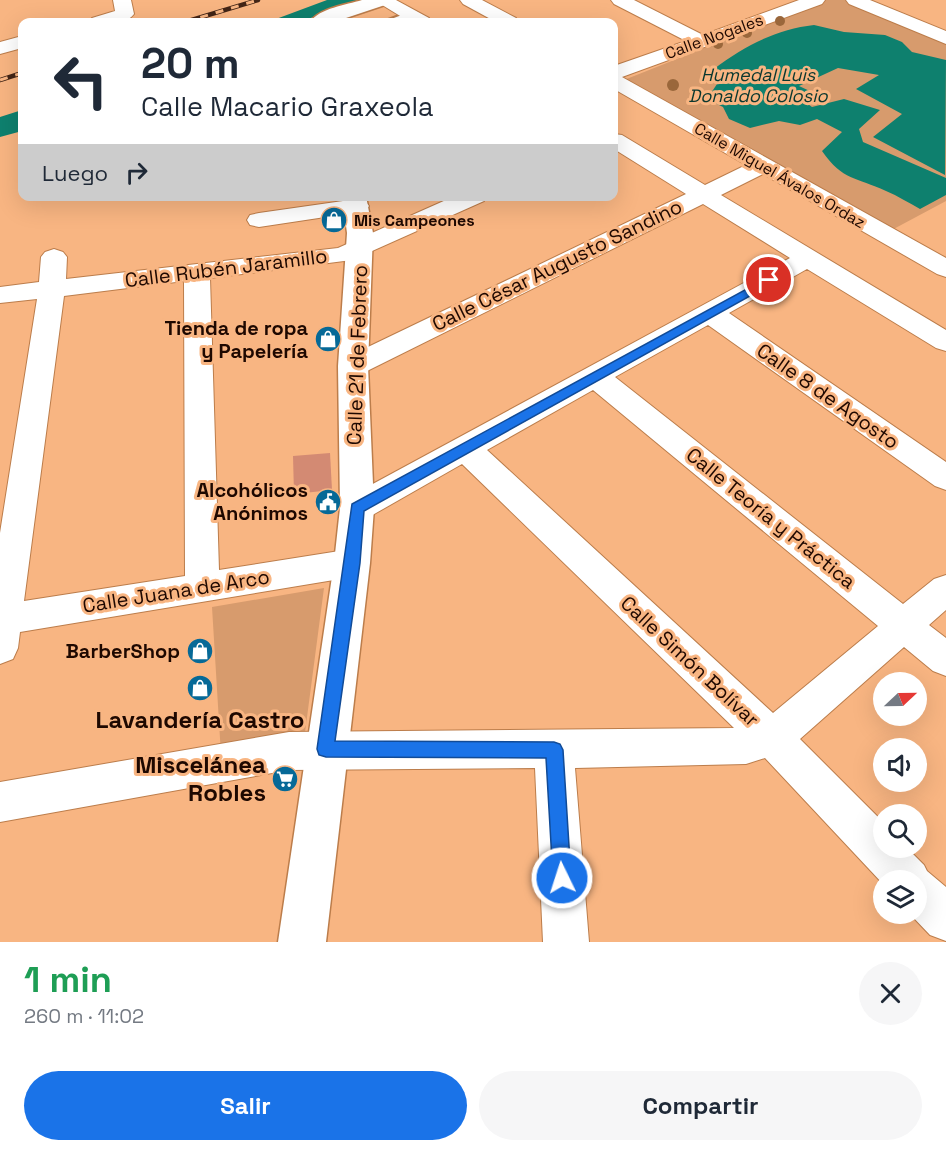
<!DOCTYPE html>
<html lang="es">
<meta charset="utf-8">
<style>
:root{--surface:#fff;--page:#f6f6f7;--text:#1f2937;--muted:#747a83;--accent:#1a73e8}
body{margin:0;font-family:"Space Grotesk",sans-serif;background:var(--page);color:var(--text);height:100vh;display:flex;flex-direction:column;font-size:22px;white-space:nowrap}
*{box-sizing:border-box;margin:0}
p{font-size:20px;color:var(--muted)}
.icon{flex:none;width:33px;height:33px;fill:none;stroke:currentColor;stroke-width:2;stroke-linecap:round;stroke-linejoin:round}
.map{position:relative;height:942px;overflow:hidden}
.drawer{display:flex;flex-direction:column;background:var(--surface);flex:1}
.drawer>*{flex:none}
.hud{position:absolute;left:18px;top:18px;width:600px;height:183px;border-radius:12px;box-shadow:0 6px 24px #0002;background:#fff;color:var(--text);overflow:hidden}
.needle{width:39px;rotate:68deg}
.fabs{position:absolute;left:873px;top:672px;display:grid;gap:12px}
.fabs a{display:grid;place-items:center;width:54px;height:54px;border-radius:50%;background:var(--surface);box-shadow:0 6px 24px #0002;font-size:30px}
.pin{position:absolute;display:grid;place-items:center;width:51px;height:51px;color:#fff;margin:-26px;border:3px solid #fff;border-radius:50%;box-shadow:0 2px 6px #0007}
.me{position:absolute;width:66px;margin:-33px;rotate:356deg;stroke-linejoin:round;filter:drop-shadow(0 0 4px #0008)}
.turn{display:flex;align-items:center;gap:21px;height:126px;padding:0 24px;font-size:27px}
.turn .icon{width:78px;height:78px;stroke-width:2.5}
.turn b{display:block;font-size:42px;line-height:51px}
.then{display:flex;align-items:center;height:57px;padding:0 24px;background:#0003;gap:12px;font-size:22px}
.round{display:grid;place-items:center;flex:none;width:63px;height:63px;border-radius:32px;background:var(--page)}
.summary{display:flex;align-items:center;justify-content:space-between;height:102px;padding:0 24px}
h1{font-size:36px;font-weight:800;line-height:45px;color:#1e9e55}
.action{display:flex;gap:12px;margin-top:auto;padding:12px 24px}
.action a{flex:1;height:69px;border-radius:36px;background:var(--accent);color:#fff;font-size:24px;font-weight:800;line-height:69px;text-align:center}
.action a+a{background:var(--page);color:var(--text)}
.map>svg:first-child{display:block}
</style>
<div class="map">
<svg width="946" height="942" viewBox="0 0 946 942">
<rect width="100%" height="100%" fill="#f8b582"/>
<path fill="#d79b6d" d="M825 0H845L946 44V201L888 232 624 80Z
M324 588 304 740 221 755 212 607Z"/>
<path fill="#0e806e" d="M327 0H372L297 22H268Z
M814 25 844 32 885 35 902 42 912 52 946 60 945 175 873 137 902 114 856 89 879 75 838 68 799 86 814 93 808 104 812 107 844 99 880 110 859 129 863 142 946 178V195L920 209C909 203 898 196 886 191 856 177 843 181 822 151L842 132 817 119 800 125 779 121 750 128 729 119 723 107 707 99 717 84 714 69C744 46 777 29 814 25Z
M22 110V131L0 137V117Z"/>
<path fill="#d38a73" d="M330 453 332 490 294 494 293 456Z"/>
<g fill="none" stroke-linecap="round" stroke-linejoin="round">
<defs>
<path id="lane" d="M410 12 415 15 413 17 396 22H383Z"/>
<path id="street" d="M113 0H131L134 14C125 26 104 22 90 22L92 18 115 11Z
M374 0H396L429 18 431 22H410Z
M460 0H482L516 18 518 22H496L463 4Z
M611 0H634L703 35 799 0H825L822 4 622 77 946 258V277L937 274 763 174 721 195 946 330V351L936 348 807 269 729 313 946 462V490L935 486 708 325 615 377 903 604 934 579 946 575V610L929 625 946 638V676L933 671 904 647 800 739 884 823V848H907L924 865 927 871 946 887V941L930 935 910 914H916V880H884V885L765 758 746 764 575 768 589 942H543L535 768 289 770 0 822V782L289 732 734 728 462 464 369 517 357 521 345 517 341 508 345 499 790 258 703 204 363 373 353 376 343 373 339 366 343 359 686 194 614 149V134L622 135 705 185 746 165 614 89V66L686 41 614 4ZM593 390 878 626 773 713 487 450Z
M846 0H870L946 31V44L849 4Z
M22 36V48L0 54V42Z
M455 196H487L484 201 352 260 210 278 219 570 352 549 364 553 369 563 364 573 352 577 20 632 18 648 13 659 0 664V533L37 299 0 303V287L39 282 41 257 45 252 54 249 63 252 67 257 66 279 338 248ZM184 281 185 576 24 601 64 296Z
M357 199 365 201 369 206 365 211 259 227 250 225 247 220 250 215 259 213Z"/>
<path id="secondary" d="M362 0H390L388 4 334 22H310C320 8 346 5 362 0Z
M342 196H366L373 233 368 366 374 508 370 563 326 942H278L334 563 340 508 338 366 347 233Z"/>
</defs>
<use href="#lane" stroke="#bc7d4b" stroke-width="4"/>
<use href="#street" stroke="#bc7d4b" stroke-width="2"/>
<use href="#secondary" stroke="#bc7d4b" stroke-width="3"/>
<use href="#lane" fill="#fff" fill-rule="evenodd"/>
<use href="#street" fill="#fff" fill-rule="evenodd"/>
<use href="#secondary" fill="#fff" fill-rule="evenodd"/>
<defs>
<path id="rail" d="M185 22 258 0
M0 80 22 73"/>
</defs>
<use href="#rail" stroke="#432516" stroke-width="4.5"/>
<use href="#rail" stroke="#f8b582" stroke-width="3" stroke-dasharray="8" stroke-linecap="butt"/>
</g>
<g fill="#9a673b">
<circle cx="780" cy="21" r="5"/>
<circle cx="747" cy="33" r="5"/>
<circle cx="718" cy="44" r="5"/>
<circle cx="673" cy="85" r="6"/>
</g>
<path fill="#1a73e8" stroke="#114b97" stroke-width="1.5" d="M769 277 775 280 773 283 364 511 360 563 335 741 554 742 560 744 563 750 571 878 569 885 562 887 555 885 553 878 546 758 326 757 319 755 317 749 352 504Z"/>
<defs>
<symbol id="shop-disc" viewBox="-11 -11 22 22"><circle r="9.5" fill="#066997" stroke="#f8b582"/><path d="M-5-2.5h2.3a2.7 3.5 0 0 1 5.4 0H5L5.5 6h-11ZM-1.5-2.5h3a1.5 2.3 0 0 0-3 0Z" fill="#fff"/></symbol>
<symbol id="civic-disc" viewBox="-11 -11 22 22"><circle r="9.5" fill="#066997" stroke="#f8b582"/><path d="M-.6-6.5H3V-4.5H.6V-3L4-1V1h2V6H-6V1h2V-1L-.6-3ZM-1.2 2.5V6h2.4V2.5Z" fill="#fff"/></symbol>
<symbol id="supermarket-disc" viewBox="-11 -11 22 22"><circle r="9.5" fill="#066997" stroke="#f8b582"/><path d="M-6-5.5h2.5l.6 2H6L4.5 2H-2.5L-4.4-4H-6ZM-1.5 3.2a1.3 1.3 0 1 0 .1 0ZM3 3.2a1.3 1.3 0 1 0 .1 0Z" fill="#fff"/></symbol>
</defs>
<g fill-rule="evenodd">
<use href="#shop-disc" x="319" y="205" width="30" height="30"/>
<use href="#shop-disc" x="313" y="324" width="30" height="30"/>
<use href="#civic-disc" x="313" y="487" width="30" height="30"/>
<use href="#shop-disc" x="185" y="636" width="30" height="30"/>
<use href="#shop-disc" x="185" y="673" width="30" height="30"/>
<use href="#supermarket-disc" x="270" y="764" width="30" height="30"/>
</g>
<g text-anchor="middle" stroke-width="6" stroke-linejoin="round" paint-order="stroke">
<g font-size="16" fill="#1e0800" stroke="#f8b582">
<text transform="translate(714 36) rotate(-20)" y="6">Calle Nogales</text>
<text transform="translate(780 175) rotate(30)" y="6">Calle Miguel Ávalos Ordaz</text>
</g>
<g font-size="16" font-weight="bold" fill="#1e0800" stroke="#f8b582" text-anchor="start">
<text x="354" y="226">Mis Campeones</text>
</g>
<g font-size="18" font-style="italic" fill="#09372f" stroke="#f8b582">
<text x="758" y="81">Humedal Luis<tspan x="758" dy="21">Donaldo Colosio</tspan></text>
</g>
<g font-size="20" fill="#1e0800" stroke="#f8b582">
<text transform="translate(557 265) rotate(-26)" y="7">Calle César Augusto Sandino</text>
<text transform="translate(226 268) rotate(-7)" y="7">Calle Rubén Jaramillo</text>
<text transform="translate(357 355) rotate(-88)" y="7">Calle 21 de Febrero</text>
<text transform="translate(828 396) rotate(35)" y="7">Calle 8 de Agosto</text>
<text transform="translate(771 518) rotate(39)" y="7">Calle Teoría y Práctica</text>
<text transform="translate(176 591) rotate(-9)" y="7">Calle Juana de Arco</text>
<text transform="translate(690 661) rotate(43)" y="7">Calle Simón Bolívar</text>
</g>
<g font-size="20" font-weight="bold" fill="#1e0800" stroke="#f8b582" text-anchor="end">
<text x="308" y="335">Tienda de ropa<tspan x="308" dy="23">y Papelería</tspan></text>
<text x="308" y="497">Alcohólicos<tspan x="308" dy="23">Anónimos</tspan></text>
<text x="180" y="658">BarberShop</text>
</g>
<g font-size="24" font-weight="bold" fill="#1e0800" stroke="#f8b582">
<text x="200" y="728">Lavandería Castro</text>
<text x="266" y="773" text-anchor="end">Miscelánea<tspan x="266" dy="28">Robles</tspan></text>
</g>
</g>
</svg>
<div class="fabs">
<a><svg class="needle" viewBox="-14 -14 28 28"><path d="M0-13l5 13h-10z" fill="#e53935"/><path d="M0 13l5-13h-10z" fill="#747a83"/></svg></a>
<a><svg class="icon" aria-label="sound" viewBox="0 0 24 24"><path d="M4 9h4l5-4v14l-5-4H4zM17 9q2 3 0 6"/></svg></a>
<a><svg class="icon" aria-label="search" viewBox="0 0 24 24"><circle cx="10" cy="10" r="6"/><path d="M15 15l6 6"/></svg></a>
<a><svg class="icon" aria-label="layers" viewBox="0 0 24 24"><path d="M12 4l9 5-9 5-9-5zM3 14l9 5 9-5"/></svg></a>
</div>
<div class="pin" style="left:769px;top:280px;background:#d93025"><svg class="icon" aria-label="arrive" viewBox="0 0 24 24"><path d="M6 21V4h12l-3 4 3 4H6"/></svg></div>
<svg class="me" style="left:562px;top:878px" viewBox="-20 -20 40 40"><circle r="17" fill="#1a73e8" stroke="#fff" stroke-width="3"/><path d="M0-11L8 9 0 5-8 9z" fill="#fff"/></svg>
<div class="hud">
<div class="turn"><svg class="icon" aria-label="left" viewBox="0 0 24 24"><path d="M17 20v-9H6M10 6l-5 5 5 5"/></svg><div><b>20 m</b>Calle Macario Graxeola</div></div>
<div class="then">Luego<svg class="icon" aria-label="right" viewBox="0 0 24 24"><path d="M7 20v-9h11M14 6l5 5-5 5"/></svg></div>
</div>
</div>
<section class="drawer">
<div class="summary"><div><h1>1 min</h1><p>260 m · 11:02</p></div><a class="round"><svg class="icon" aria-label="close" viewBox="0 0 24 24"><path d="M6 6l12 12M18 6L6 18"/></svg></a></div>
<div class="action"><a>Salir</a><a>Compartir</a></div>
</section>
